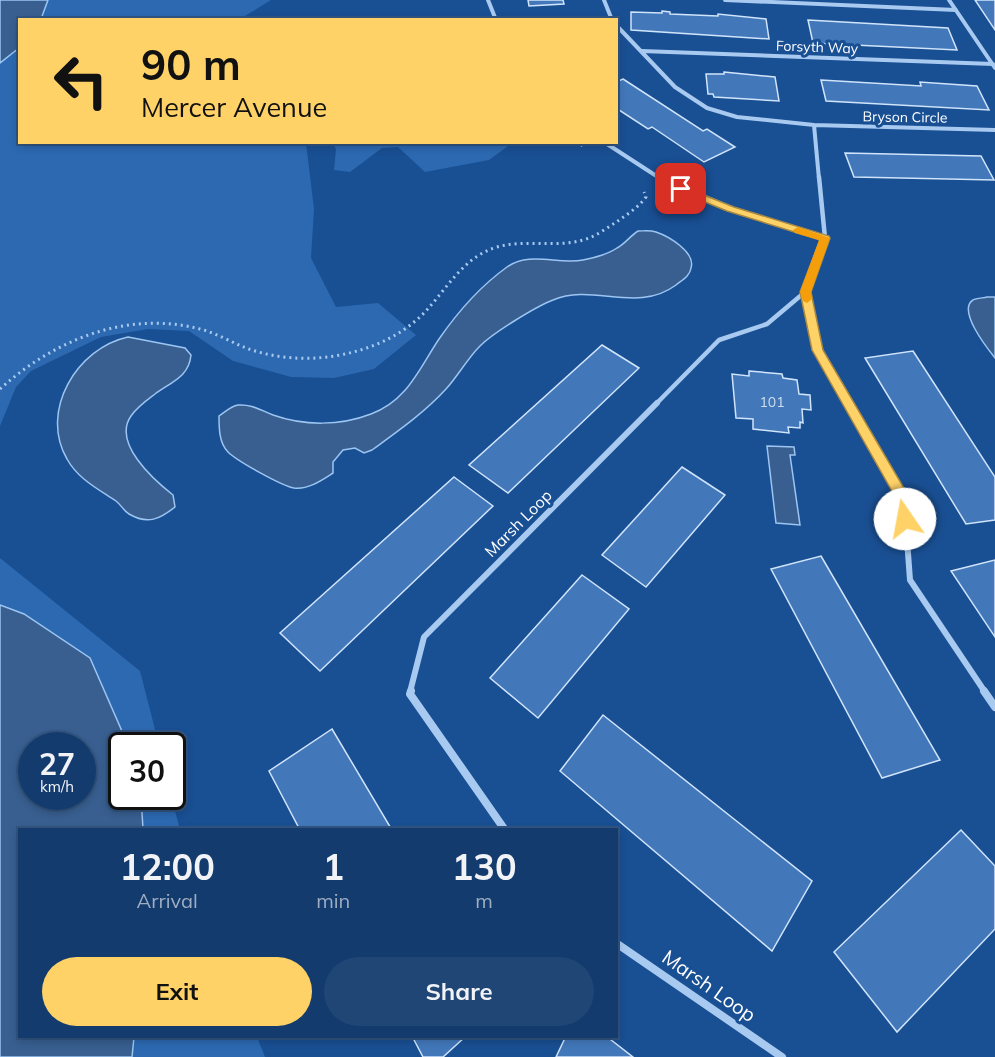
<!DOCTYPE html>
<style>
:root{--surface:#133b6e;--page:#204676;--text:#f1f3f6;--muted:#9dadc2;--line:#325581;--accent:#ffd268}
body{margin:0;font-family:Mulish,sans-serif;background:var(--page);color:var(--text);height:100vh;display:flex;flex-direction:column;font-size:22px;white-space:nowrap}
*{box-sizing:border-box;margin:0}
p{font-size:20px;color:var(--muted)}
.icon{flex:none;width:33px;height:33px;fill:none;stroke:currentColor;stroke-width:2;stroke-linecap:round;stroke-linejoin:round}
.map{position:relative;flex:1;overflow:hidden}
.drawer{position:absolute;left:18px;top:828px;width:600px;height:210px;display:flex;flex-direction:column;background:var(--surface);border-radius:0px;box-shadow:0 3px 9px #0003,0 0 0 2px var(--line)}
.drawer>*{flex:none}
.banner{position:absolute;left:18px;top:18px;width:600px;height:126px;border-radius:0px;box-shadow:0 3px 9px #0003,0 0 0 2px var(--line);background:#ffd268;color:#111;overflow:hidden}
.speed{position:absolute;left:18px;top:732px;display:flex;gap:12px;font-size:30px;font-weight:700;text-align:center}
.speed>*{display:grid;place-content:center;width:78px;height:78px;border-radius:50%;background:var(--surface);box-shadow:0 3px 9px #0003,0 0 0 2px var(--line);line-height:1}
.speed small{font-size:15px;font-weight:400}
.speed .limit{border:3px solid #111;border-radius:9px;background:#fff;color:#111}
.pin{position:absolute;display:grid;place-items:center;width:51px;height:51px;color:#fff;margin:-26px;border-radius:12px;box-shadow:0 3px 9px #0006}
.me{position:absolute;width:66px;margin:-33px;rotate:348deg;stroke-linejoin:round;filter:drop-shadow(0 0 4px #0008)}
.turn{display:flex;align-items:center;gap:21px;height:126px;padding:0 24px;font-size:27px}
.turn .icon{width:78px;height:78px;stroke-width:2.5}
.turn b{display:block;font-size:42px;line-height:51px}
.eta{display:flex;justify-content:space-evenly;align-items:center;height:102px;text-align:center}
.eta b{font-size:36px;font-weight:700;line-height:42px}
.primary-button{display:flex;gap:12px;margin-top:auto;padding:12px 24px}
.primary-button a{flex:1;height:69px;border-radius:36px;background:var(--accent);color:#111;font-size:24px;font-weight:700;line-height:69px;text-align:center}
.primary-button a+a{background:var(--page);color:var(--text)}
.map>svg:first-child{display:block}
</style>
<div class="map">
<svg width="995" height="1057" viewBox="0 0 995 1057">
<rect width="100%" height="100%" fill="#194f93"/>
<path fill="#2c69b1" d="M48 0H271L240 19 41 20Z
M19 48 20 142 306 143 314 209 311 258 336 307 378 303 416 335 374 369 334 378 291 377 233 361 189 331 148 329 101 337 31 371 16 387 0 426V63Z
M333 143H512L489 160 425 172 398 147 382 148 350 172 334 170 336 149Z
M0 558 140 671 159 745H128L89 658 24 614 0 605Z
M141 797H171L180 829H143Z
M134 1037H257L265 1057H132Z"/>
<path fill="#385f90" stroke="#9cc5f2" stroke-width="1.5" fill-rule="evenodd" d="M0 0H48L41 19 20 20 19 48 0 63Z
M638 231C644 231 650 230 656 232 668 236 696 252 691 268 690 276 682 280 676 285 637 314 593 283 553 300 535 307 493 333 480 346 467 359 458 376 446 389 424 413 398 431 372 450L364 453 355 448 343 450 333 462V473C322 480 308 490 294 488 282 486 237 461 228 452 219 443 219 428 219 416 225 412 231 406 238 405 252 404 260 410 273 415 304 426 340 426 371 414 407 401 419 369 439 339 457 313 482 285 507 267 530 251 558 265 583 260 593 258 608 254 617 248 625 244 630 236 638 231Z
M987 297H995V358C987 348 957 310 973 300 976 298 984 298 987 297Z
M128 337 185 348 191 355C189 377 171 382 155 394 147 400 137 407 131 416 112 443 154 480 173 495L175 507C160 519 148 525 129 514 124 511 121 505 116 501 98 489 78 479 67 459 39 411 77 348 128 337Z
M767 446 794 447 795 455H790L800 525 776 523Z
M0 605 24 614 90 658 128 745 122 746V796L141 797 143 829 20 830V1036L134 1037 132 1057H0ZM32 746H82V796H32Z"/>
<path fill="#4278ba" stroke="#d0e4fb" stroke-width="1.5" d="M528 0H563L564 4 529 6Z
M975 0H995V30Z
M662 11 670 12V14L718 16V14L766 19 769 39 631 30V12L662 13Z
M808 20 948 28 957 50 813 43Z
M724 72 775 77 779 101 714 97 713 94H708L706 74H724Z
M623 79 703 131 707 129 735 147 704 162 652 127 648 129 616 108V82Z
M821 80 921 86 920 82 977 86 989 110 826 101Z
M845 153 981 156 994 180 854 177Z
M602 345 639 368 508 493 469 465Z
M913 351 995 477V520L966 524 865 358Z
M749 371 782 374 783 378 797 380 799 394 810 395 811 410 802 409 803 423 800 422V428L788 427 789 433 753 429V419L736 418 732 374 749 376Z
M682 467 725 495 646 587 602 555Z
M454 477 493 506 320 671 280 633Z
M821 556 940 760 882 778 771 569Z
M995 560V637L951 571Z
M582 575 629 609 538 718 490 678Z
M603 715 812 881 772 951 560 771Z
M332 729 392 830H300L269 771Z
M961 830 995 866V929L897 1032 834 952Z
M412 1036H466L443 1057H423Z
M566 1036H606L633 1057H556Z"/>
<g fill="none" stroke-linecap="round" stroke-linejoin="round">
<path stroke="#a9caf0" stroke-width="2" stroke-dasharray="1.5 3" stroke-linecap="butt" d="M578 142 584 148"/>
<path stroke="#a9caf0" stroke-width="3" stroke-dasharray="2 4" stroke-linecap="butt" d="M0 389C54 340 127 310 200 329 216 333 231 342 246 348 276 359 309 361 340 355 372 349 401 336 424 313 447 289 463 257 497 247 525 239 555 248 583 240 595 237 605 229 615 223 626 215 638 208 646 197L644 192"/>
<path stroke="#a9caf0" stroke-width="4" d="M488 0 496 20
M604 0 612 20
M725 0 956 10
M949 0 995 68
M616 25 675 87 707 108 737 117 814 125 995 130
M642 51 993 64
M814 125 819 179
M604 142 661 179"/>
<path stroke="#a9caf0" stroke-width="4.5" d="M658 177 738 211 825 238
M805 292 825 238 819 177
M655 405 719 340 767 324 805 292 817 350 849 405"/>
<path stroke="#a9caf0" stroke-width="6" d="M848 403 904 499 910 580 985 692
M410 692 424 637 657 403"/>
<path stroke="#a9caf0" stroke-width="8" d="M411 691 410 694 505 830
M984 691 995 707
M616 943 782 1057"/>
</g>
<path fill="#ffd268" stroke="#a68844" stroke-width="1.5" d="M681 186 734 207 829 236 830 238 811 292 823 350 908 495 912 519 910 524H900L897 500 812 350 800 292 820 240 727 211 678 191 676 189Z"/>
<path fill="#f59e0b" d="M798 227 830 238 811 292 812 299 807 303 803 301 800 292 819 240 795 233 793 230Z"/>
<g text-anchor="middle" stroke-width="6" stroke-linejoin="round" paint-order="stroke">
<g font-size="14" fill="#fff" stroke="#194f93">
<text transform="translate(817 47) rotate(2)" y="5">Forsyth Way</text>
<text transform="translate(905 117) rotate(1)" y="5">Bryson Circle</text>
</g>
<g font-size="14" fill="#d0ddee">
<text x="772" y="407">101</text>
</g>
<g font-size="16" fill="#fff" stroke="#194f93">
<text transform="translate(518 523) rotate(-45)" y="6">Marsh Loop</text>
</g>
<g font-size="20" fill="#fff" stroke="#194f93">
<text transform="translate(709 986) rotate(35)" y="7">Marsh Loop</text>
</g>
</g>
</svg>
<div class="speed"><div>27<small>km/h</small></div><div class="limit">30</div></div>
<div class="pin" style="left:681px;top:189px;background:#d93025"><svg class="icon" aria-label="arrive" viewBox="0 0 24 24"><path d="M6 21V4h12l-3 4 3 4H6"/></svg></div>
<svg class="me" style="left:905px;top:519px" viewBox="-20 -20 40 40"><circle r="19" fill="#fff"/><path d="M0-13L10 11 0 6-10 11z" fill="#ffd268"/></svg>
<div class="banner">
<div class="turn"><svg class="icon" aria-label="left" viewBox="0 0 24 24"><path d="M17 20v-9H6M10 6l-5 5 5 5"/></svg><div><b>90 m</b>Mercer Avenue</div></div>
</div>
<section class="drawer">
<div class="eta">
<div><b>12:00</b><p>Arrival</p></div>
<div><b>1</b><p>min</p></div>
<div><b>130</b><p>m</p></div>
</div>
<div class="primary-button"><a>Exit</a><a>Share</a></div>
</section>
</div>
